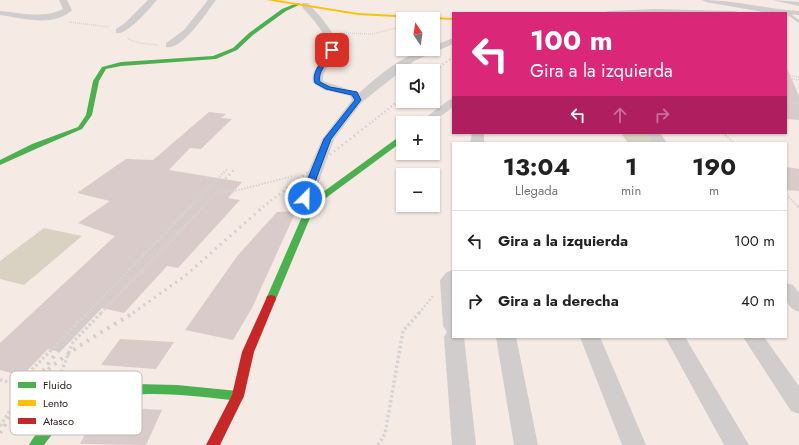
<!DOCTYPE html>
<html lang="es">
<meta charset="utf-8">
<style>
:root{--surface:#fff;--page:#f6f6f6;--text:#222;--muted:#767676;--line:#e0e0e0}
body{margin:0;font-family:Jost,sans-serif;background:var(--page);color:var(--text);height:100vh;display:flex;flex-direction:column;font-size:15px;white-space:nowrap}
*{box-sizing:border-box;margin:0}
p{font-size:13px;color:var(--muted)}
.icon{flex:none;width:22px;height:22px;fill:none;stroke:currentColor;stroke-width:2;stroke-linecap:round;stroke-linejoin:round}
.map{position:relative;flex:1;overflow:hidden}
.side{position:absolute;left:452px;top:142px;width:335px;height:196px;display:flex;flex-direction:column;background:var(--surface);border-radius:0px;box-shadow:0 1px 3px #0004}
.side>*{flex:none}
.hud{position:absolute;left:452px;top:12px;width:335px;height:122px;border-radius:0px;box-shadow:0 1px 3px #0004;background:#db2777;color:#fff;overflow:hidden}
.needle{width:26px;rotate:347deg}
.controls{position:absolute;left:396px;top:12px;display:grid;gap:8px}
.controls a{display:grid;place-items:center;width:44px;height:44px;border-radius:0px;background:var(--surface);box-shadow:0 1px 3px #0004;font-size:20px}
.pin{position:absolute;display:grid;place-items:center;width:34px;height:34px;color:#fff;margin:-17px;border-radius:8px;box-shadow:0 2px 6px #0006}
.me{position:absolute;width:44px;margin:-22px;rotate:23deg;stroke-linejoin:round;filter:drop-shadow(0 0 3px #0008)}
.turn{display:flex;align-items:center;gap:14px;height:84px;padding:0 12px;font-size:18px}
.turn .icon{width:52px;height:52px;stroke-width:2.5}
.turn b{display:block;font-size:28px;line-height:34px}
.lanes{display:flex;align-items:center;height:38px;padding:0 12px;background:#0003;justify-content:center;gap:20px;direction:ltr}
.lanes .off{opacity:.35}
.eta{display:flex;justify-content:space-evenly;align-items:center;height:68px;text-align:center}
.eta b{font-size:24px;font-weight:700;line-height:28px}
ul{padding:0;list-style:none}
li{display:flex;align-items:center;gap:12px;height:60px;padding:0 12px;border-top:1px solid var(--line)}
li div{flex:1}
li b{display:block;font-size:15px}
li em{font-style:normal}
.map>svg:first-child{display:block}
</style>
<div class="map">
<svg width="799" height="445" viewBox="0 0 799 445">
<rect width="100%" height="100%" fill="#f6eae5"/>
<path fill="#d9d1c2" d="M621 133H652L659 143H628Z
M44 228 82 236 24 285 0 279V261Z"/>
<path fill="#d8cbc9" d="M786 66 799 96V120L786 119Z
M209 112 226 114 221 118 232 119 201 149 190 148 169 170 242 182 228 198 240 200 178 268 167 266 124 313 102 308 60 352 48 349 22 376 0 370V343L115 236 78 223 110 201 77 193 126 159 153 160Z
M786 167 799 169V191L786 190Z
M296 211 252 308 233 340 185 330 238 255 277 212Z
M120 339 174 342 156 369 101 365Z
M113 407 162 410 146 445 80 444 97 411Z"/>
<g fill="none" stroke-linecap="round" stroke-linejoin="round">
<path stroke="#d7d3d1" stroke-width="1.5" stroke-dasharray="1 1" stroke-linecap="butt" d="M69 22 109 27
M340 33 373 34 396 28
M128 39 139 43 158 45
M786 75 799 77
M786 78 799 80
M786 102 799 104"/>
<path stroke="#d7d3d1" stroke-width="2" stroke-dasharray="1.5 1.5" stroke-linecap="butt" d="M723 133 734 143
M786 195 799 207
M190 207 228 168
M203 207 217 192H231L293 176"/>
<path stroke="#d7d3d1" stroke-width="2.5" stroke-dasharray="2 2" stroke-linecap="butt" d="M797 206 799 207
M87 313 191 206
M101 313 204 206
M419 313 433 296"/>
<path stroke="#d7d3d1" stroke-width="3.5" stroke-dasharray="2.5 2.5" stroke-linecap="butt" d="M0 380 26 386 51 388
M18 384 88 312
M42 401 60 375 73 342 102 312
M0 426 26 386
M378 445 385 434 403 331 420 312"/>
<path fill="#d1cdcc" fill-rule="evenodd" d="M786 12H788L799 20V23L786 14Z"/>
<path fill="#d1cdcc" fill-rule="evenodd" d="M59 0H67L72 10C54 28 22 18 0 15V11C22 13 42 19 63 9Z
M148 0H157C150 8 127 36 116 33V29L125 23Z
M208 0H216C207 12 182 51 166 47V43L184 30Z
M702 0C735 0 766 9 799 11V15L769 13 706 2Z
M772 0 799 2V6Z
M302 3H308C320 17 345 39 333 59 328 67 322 72 323 81L359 93C377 77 409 49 433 49V46L453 38V44L414 61 362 102 334 139 313 198 319 205 316 208C307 211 303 206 297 198L322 139 352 100 350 96 324 90 313 83C311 73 316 68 322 61 337 42 314 21 302 7Z
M655 9 735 11 739 13H604L608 11Z
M453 99V107L432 123H418L449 100Z
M472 133H484V143H470Z
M648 133H660L667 143H653Z
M453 270V337H464L476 445H452L444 337 447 332 443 326 440 280 447 272Z
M786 283 793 285 799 293V312C784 307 786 297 786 283Z
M496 337H516L538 445H514Z
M580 337H600L646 445H622Z
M665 337H685L749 445H724Z
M743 337H764L799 386V414L791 411Z"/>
<path fill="#4caf50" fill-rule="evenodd" d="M297 3 301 4 286 11 253 35 237 50 216 59 121 66 106 69 99 81 92 115 82 129 38 148 0 165V160L32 144 78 127 86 115 93 81 102 67 121 62 213 56 233 48 249 33 282 9Z
M400 136H403V141L315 206 276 299 275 302H267L266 299 308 203Z
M136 384 177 385 238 391 242 392 244 396 242 400 238 401C192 396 116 384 76 412 63 420 53 433 44 445H29C33 437 39 431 44 425 69 395 98 388 136 384Z"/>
<path fill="#ffc107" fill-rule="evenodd" d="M266 0H277L358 13 453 18V20L358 15Z"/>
<path fill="#c62828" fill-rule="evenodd" d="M271 295 275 296 276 299 254 352 244 396 220 445H206L232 395 242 352 266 299 267 296Z"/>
<path stroke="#d1cecc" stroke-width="2" stroke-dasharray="1.5 2.5" stroke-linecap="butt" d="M433 72 453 57
M372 122 403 97"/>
<path stroke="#d1cecc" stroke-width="2.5" stroke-dasharray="1.5 3.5" stroke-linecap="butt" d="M197 207 234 170
M263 207 373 121"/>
<path stroke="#d1cecc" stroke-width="3" stroke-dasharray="2 4.5" stroke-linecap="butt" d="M94 313 198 206
M133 313 186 275 264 206"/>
<path stroke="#d1cecc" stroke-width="4" stroke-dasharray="2.5 5.5" stroke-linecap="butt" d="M43 371 60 348 95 312
M0 433C9 419 16 404 27 392 55 357 97 335 135 312"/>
</g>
<path fill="#1a73e8" stroke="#114b97" d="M330 49 335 50C330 60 317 71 320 82L330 87 357 92 361 100 331 139 309 198 305 201 300 198 324 139 355 100 352 95 326 89 315 83C311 71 324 59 330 49Z"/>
<rect x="10" y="371" width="132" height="64" rx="6" fill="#fff" stroke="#bfbcba" stroke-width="1"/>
<rect x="18" y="382" width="18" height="6" fill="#4caf50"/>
<rect x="18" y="400" width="18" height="6" fill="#ffc107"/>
<rect x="18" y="418" width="18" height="6" fill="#c62828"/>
<g font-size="11" fill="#2a1e18">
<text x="43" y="389">Fluido</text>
<text x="43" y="407">Lento</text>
<text x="43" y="425">Atasco</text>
</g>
</svg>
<div class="controls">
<a><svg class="needle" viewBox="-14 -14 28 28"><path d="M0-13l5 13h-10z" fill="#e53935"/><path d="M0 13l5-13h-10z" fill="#767676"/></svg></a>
<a><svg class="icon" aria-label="sound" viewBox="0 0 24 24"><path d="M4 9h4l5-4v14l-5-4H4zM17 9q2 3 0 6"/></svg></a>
<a>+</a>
<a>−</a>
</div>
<div class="pin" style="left:332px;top:50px;background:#d93025"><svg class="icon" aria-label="arrive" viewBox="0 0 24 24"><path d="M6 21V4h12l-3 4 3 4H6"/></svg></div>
<svg class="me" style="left:305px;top:198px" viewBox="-20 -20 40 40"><circle r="17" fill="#1a73e8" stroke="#fff" stroke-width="3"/><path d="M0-11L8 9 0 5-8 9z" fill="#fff"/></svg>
<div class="hud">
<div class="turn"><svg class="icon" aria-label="left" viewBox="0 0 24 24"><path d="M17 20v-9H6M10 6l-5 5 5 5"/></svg><div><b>100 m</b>Gira a la izquierda</div></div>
<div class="lanes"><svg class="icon" aria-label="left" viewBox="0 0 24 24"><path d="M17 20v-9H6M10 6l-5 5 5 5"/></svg><svg class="icon off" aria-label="ahead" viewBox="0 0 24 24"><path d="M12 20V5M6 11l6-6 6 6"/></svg><svg class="icon off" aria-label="right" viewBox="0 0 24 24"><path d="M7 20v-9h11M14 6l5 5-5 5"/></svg></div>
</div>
<section class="side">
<div class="eta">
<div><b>13:04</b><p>Llegada</p></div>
<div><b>1</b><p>min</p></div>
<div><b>190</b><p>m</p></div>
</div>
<ul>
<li><svg class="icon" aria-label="left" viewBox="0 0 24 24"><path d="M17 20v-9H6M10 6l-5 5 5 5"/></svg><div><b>Gira a la izquierda</b></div><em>100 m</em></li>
<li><svg class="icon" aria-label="right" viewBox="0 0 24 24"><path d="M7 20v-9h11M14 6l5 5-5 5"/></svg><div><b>Gira a la derecha</b></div><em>40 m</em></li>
</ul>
</section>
</div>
